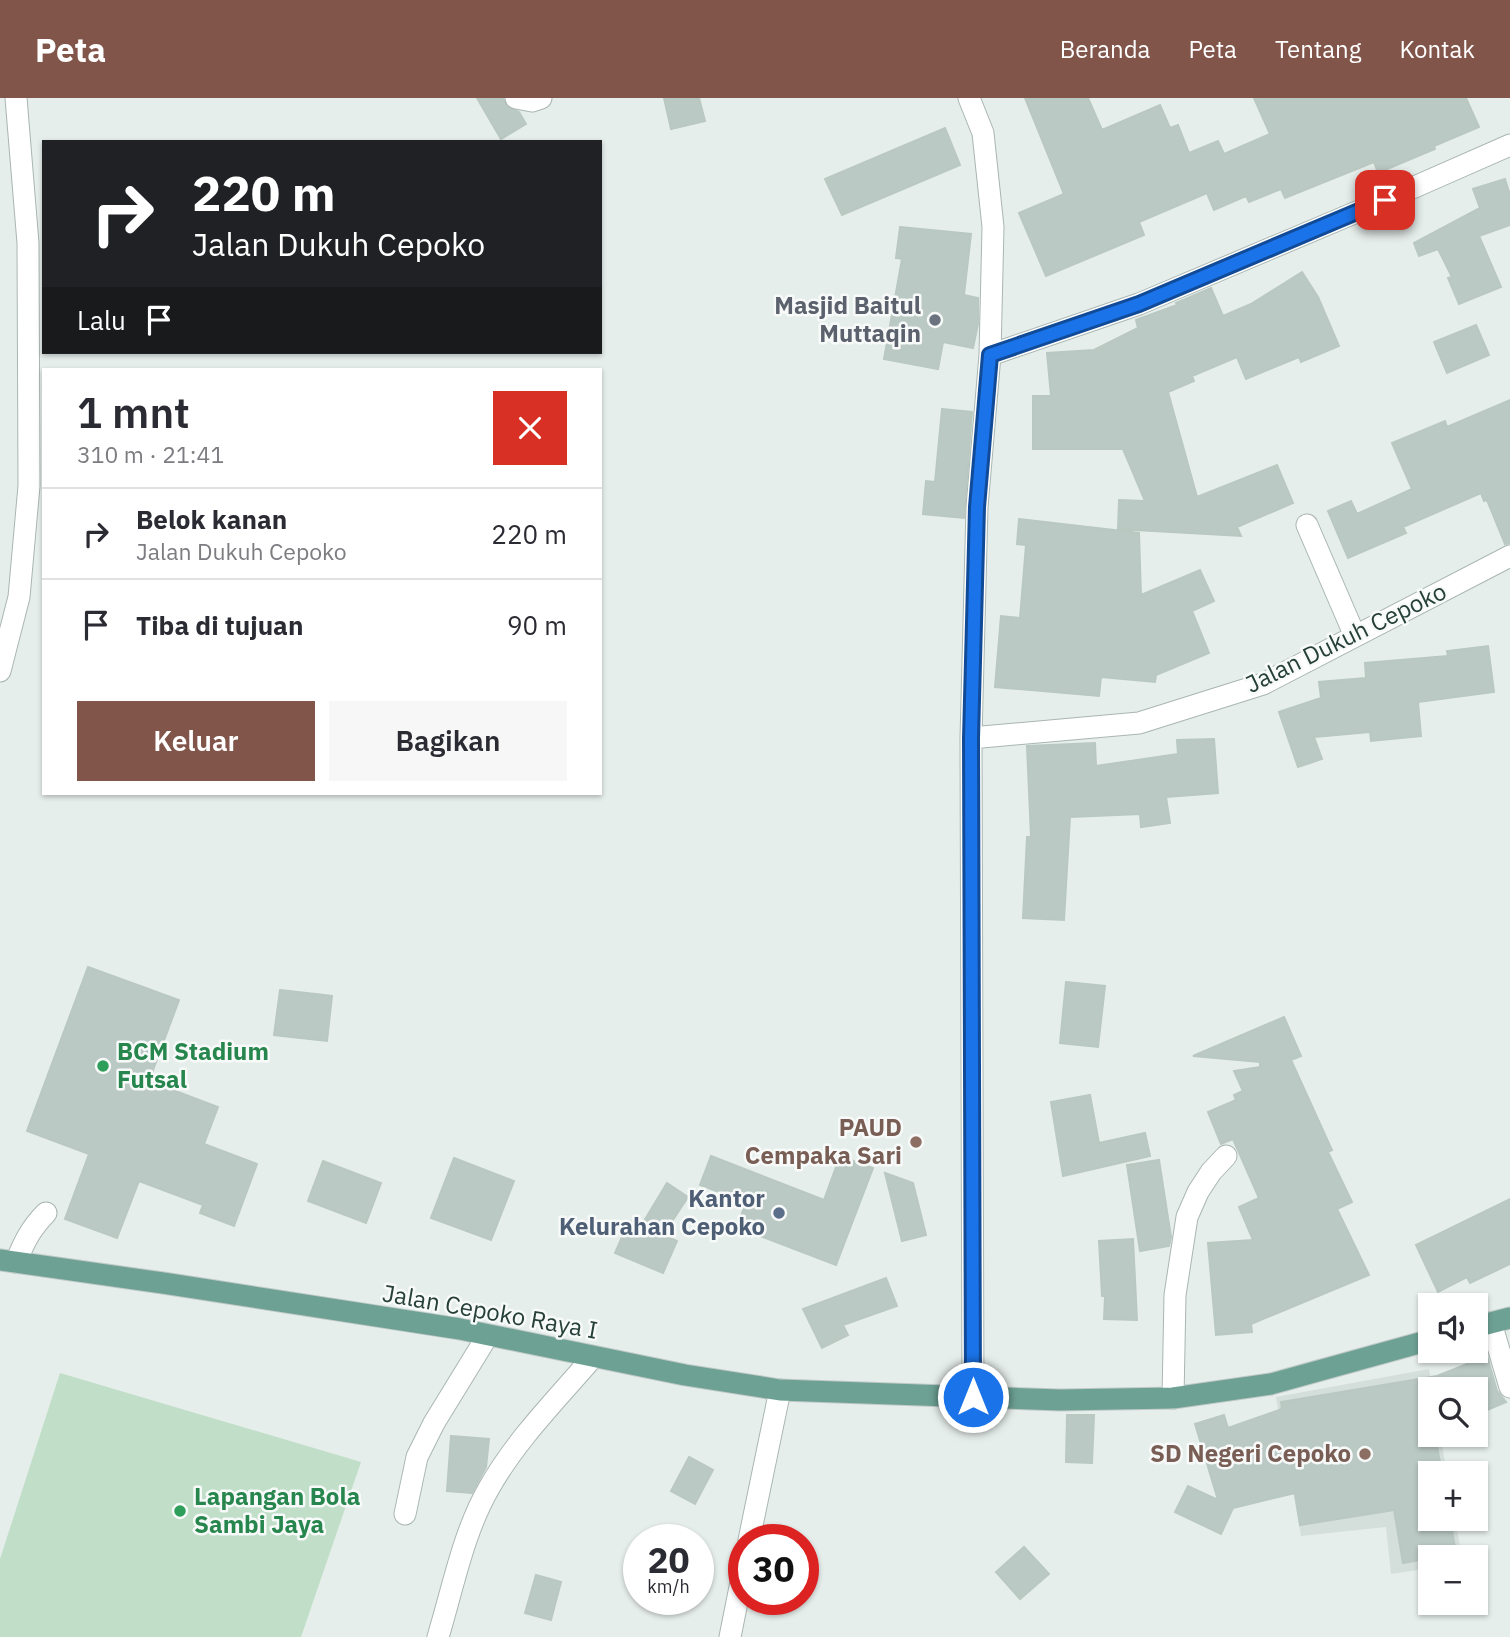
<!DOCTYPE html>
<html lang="id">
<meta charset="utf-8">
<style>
:root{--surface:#fff;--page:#f7f7f7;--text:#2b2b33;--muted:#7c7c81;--line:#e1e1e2;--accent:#81554a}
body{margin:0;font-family:"IBM Plex Sans",sans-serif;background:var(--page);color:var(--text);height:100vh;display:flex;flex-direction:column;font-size:26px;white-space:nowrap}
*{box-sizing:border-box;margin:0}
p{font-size:23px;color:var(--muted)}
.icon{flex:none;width:38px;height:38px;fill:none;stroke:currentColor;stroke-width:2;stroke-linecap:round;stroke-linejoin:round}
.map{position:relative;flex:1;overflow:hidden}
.side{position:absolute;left:42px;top:270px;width:560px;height:427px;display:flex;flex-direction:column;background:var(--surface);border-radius:0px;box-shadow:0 2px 5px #0004}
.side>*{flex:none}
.top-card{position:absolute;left:42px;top:42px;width:560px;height:214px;border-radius:0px;box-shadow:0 2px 5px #0004;background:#202124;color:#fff;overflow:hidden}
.buttons{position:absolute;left:1418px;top:1195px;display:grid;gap:14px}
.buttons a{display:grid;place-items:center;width:70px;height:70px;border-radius:0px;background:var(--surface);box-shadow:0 2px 5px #0004;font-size:35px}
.speed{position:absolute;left:623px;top:1426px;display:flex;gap:14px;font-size:35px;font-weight:700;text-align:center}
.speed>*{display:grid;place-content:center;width:91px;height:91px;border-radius:50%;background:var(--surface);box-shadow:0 2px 5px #0004;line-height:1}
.speed small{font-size:18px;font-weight:400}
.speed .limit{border:10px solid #d22;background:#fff;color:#111}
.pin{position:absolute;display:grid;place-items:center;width:60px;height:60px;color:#fff;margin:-30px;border-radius:14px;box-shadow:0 4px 10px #0006}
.me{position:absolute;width:77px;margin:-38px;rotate:0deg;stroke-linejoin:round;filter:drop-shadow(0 0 5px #0008)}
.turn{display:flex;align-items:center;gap:24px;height:147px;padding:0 35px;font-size:32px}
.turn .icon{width:91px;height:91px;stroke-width:2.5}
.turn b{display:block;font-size:49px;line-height:60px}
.then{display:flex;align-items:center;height:66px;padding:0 35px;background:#0003;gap:14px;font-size:26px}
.round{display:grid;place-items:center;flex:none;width:74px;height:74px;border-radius:0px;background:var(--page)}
.summary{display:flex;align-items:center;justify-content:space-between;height:119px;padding:0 35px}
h1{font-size:42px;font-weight:600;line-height:52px}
.primary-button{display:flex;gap:14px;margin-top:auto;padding:14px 35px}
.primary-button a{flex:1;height:80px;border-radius:0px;background:var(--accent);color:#fff;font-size:28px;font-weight:600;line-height:80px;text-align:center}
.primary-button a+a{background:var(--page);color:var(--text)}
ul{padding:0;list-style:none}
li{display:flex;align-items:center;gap:21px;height:91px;padding:0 35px;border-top:2px solid var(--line)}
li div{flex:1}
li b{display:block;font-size:26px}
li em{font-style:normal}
header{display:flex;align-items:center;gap:42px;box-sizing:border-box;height:98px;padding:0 35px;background:var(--accent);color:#fff}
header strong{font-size:33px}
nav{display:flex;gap:38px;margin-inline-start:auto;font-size:24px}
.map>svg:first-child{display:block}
</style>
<header>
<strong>Peta</strong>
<nav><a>Beranda</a><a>Peta</a><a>Tentang</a><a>Kontak</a></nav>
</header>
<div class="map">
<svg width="1510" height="1539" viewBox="0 0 1510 1539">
<rect width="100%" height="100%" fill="#e6eeeb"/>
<path fill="#d4deda" d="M1429 1271 1432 1291 1430 1292V1337H1440L1447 1375 1430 1376V1421H1455L1462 1459 1430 1460V1470L1391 1476 1386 1429 1301 1438 1276 1299Z"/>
<path fill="#c0dec8" d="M60 1275 361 1364 301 1539H0V1461Z"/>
<path fill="#bbc9c4" stroke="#b9c8c1" stroke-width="2" d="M477 0H503L507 9 519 14 526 26 501 41Z
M664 0H699L705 23 671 31Z
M1025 0H1088L1102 32 1160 7 1170 30 1178 27 1189 55 1218 43 1224 56 1270 36 1254 0H1466L1479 29 1434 48 1435 51 1378 75 1374 64 1285 100 1281 91 1249 104 1246 98 1214 112 1207 95 1139 124 1144 137 1046 178 1019 115 1064 96Z
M945 30 960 67 842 117 825 81Z
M1505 81 1510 97V127L1479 138 1501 189 1459 206 1448 180 1452 179 1438 151 1419 158 1414 145 1480 110 1473 91Z
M900 129 971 136 964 197 978 200V226L973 250 943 244 938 271 884 261 902 161 896 160Z
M1302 174 1318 199 1339 248 1301 264 1299 259 1246 281 1237 259 1192 278 1194 283 1168 294 1197 399 1277 367 1293 405 1237 429 1241 438 1118 431 1119 402 1145 403 1123 351H1033V298H1051L1047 255 1094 252 1138 230 1136 222 1177 207 1176 205 1211 190 1223 218 1251 206Z
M1476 227 1489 257 1447 275 1434 244Z
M1510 302V445L1505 446 1487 402 1484 403 1481 395 1403 429 1406 435 1348 460 1328 413 1351 403 1357 416 1412 391 1392 345 1445 323 1447 329Z
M942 311 972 314 964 420 923 416 926 383 935 384Z
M1019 421 1139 435 1141 497 1200 472 1214 503 1192 513 1209 555 1156 577 1155 584 1101 579 1099 598 995 589 1001 518 1020 520 1026 447 1017 446Z
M1488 548 1494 594 1418 604 1421 638 1371 643 1370 634 1314 639 1322 661 1298 669 1279 614 1321 600 1319 584 1366 580 1365 565 1448 558 1447 553Z
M1214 641 1218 695 1166 699 1170 725 1141 729 1140 716 1070 719 1064 822 1023 820 1027 739H1031L1027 648 1095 645 1096 668 1178 656 1177 642Z
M88 869 179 902 149 983 218 1009 204 1046 257 1066 234 1128 200 1115 203 1107 139 1083 117 1140 65 1121 89 1056 27 1033Z
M1066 884 1105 888 1098 949 1060 945Z
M280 892 332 898 327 943 274 937Z
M1284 919 1301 958 1291 962 1332 1052 1328 1054 1352 1104 1337 1111 1369 1177 1251 1226 1252 1234 1216 1237 1208 1145 1253 1142 1239 1109 1259 1100 1233 1041 1221 1046 1208 1014 1236 1002 1234 997 1243 993 1234 973 1260 969V964L1193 958Z
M1090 997 1099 1045 1145 1035 1150 1058 1063 1078 1051 1004Z
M711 1058 824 1102 840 1058 873 1070 836 1167 737 1129 746 1104 700 1087Z
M454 1060 514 1083 491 1142 431 1120Z
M1159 1062 1171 1139 1169 1148 1140 1153 1127 1067Z
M323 1063 381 1085 366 1125 308 1103Z
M885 1075 913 1085 926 1137 902 1143Z
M667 1085 688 1099 663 1137 677 1143 663 1175 615 1155 629 1123 641 1128Z
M1510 1101V1166L1470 1185 1467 1179 1438 1194 1416 1147Z
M1133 1141 1137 1222 1104 1221 1105 1198H1102L1099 1143Z
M886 1180 897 1208 843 1227 848 1237 822 1250 803 1211Z
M1487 1258 1497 1293 1506 1304 1475 1317V1292H1430V1337H1435L1442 1376H1430V1421H1450L1456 1455 1403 1465 1394 1412 1300 1427 1295 1395 1233 1410 1221 1436 1175 1414 1188 1388 1218 1402 1195 1326 1224 1317 1228 1330 1282 1311 1281 1304 1437 1278Z
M1067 1317H1094L1092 1365 1066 1364Z
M451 1338 489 1341 486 1369 472 1395 447 1393Z
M689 1359 713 1372 695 1406 671 1393Z
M1024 1449 1049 1476 1020 1501 996 1474Z
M536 1477 561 1484 551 1522 525 1515Z"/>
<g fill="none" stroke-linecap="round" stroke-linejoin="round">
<defs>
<path id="minor" d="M516 0 532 3 541 0
M969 0 983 35 993 129 990 257 977 409 971 640 973 1299
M990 257 1139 206 1385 102 1510 47
M1307 427 1355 538
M0 573 19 499 29 388 28 145 16 0
M971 640 1139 625 1263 586 1510 458
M16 1164C24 1144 31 1130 46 1115
M1491 1225 1510 1289
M1173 1300 1175 1197 1187 1119 1198 1094 1211 1074 1226 1058
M405 1416 417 1359 434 1325 488 1237
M749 1442 780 1292
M438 1539C453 1490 463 1435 489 1390 516 1342 557 1301 593 1259
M730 1539 744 1469"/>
<path id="major" d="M0 1162 163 1185 460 1231 685 1277 780 1292 1060 1302 1173 1300 1271 1286 1430 1242
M1475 1229 1510 1220"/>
</defs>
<use href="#minor" stroke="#a9b6b2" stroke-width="23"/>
<use href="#major" stroke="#c2cac8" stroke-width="23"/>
<use href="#minor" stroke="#fff" stroke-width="21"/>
<use href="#major" stroke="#6da194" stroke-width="21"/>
</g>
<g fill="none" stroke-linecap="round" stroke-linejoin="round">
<defs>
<path id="route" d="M973 1299 971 640 977 409 990 257 1139 206 1385 102"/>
</defs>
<use href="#route" stroke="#114b97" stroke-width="18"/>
<use href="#route" stroke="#1a73e8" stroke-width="12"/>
</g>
<circle fill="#6b7280" stroke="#f7faf9" stroke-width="2.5" cx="935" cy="222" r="7"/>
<g fill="#2e9e5b" stroke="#f7faf9" stroke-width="2.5">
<circle cx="103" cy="968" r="7"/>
<circle cx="180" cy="1413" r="7"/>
</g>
<g fill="#8d6e63" stroke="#f7faf9" stroke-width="2.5">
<circle cx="916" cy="1044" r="7"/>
<circle cx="1365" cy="1356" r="7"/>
</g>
<circle fill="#5c6f8a" stroke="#f7faf9" stroke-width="2.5" cx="779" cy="1115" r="7"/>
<g text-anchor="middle" stroke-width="5" stroke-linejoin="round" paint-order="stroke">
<g font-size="24" font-weight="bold" fill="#5b616d" stroke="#f7faf9" text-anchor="end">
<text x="921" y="216">Masjid Baitul<tspan x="921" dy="28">Muttaqin</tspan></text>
</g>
<g font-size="24" fill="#264039" stroke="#f7faf9">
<text transform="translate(1346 540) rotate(-26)" y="8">Jalan Dukuh Cepoko</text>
<text transform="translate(490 1214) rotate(10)" y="8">Jalan Cepoko Raya I</text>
</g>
<g font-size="24" font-weight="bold" fill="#27864d" stroke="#f7faf9" text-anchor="start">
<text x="117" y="962">BCM Stadium<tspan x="117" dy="28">Futsal</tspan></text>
<text x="194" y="1407">Lapangan Bola<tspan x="194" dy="28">Sambi Jaya</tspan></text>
</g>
<g font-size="24" font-weight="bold" fill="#785e54" stroke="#f7faf9" text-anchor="end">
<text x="902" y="1038">PAUD<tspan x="902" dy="28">Cempaka Sari</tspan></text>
<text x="1351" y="1364">SD Negeri Cepoko</text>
</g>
<g font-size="24" font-weight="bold" fill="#4e5e75" stroke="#f7faf9" text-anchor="end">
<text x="765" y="1109">Kantor<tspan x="765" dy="28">Kelurahan Cepoko</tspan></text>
</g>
</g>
</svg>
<div class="buttons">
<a><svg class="icon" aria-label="sound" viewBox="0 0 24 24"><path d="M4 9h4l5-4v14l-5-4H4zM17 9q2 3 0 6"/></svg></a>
<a><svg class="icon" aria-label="search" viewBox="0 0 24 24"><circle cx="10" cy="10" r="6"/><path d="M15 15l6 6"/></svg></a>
<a>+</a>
<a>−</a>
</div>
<div class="speed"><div>20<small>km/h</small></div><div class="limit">30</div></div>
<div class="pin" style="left:1385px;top:102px;background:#d93025"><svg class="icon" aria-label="arrive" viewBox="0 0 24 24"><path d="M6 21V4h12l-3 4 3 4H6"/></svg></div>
<svg class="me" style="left:973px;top:1299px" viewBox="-20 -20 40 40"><circle r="17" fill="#1a73e8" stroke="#fff" stroke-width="3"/><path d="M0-11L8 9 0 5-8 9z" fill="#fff"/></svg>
<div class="top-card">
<div class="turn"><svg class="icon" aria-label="right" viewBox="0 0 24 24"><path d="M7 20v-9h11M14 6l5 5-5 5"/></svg><div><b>220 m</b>Jalan Dukuh Cepoko</div></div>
<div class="then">Lalu<svg class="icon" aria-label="arrive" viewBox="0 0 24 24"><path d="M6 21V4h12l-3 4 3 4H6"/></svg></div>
</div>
<section class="side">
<div class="summary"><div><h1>1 mnt</h1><p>310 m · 21:41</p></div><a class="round" style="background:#d93025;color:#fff"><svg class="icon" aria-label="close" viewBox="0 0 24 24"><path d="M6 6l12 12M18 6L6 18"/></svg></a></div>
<ul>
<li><svg class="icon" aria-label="right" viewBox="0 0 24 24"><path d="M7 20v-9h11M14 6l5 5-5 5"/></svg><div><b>Belok kanan</b><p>Jalan Dukuh Cepoko</p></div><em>220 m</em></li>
<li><svg class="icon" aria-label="arrive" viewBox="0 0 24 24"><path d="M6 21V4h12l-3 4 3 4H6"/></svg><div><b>Tiba di tujuan</b></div><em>90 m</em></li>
</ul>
<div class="primary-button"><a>Keluar</a><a>Bagikan</a></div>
</section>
</div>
